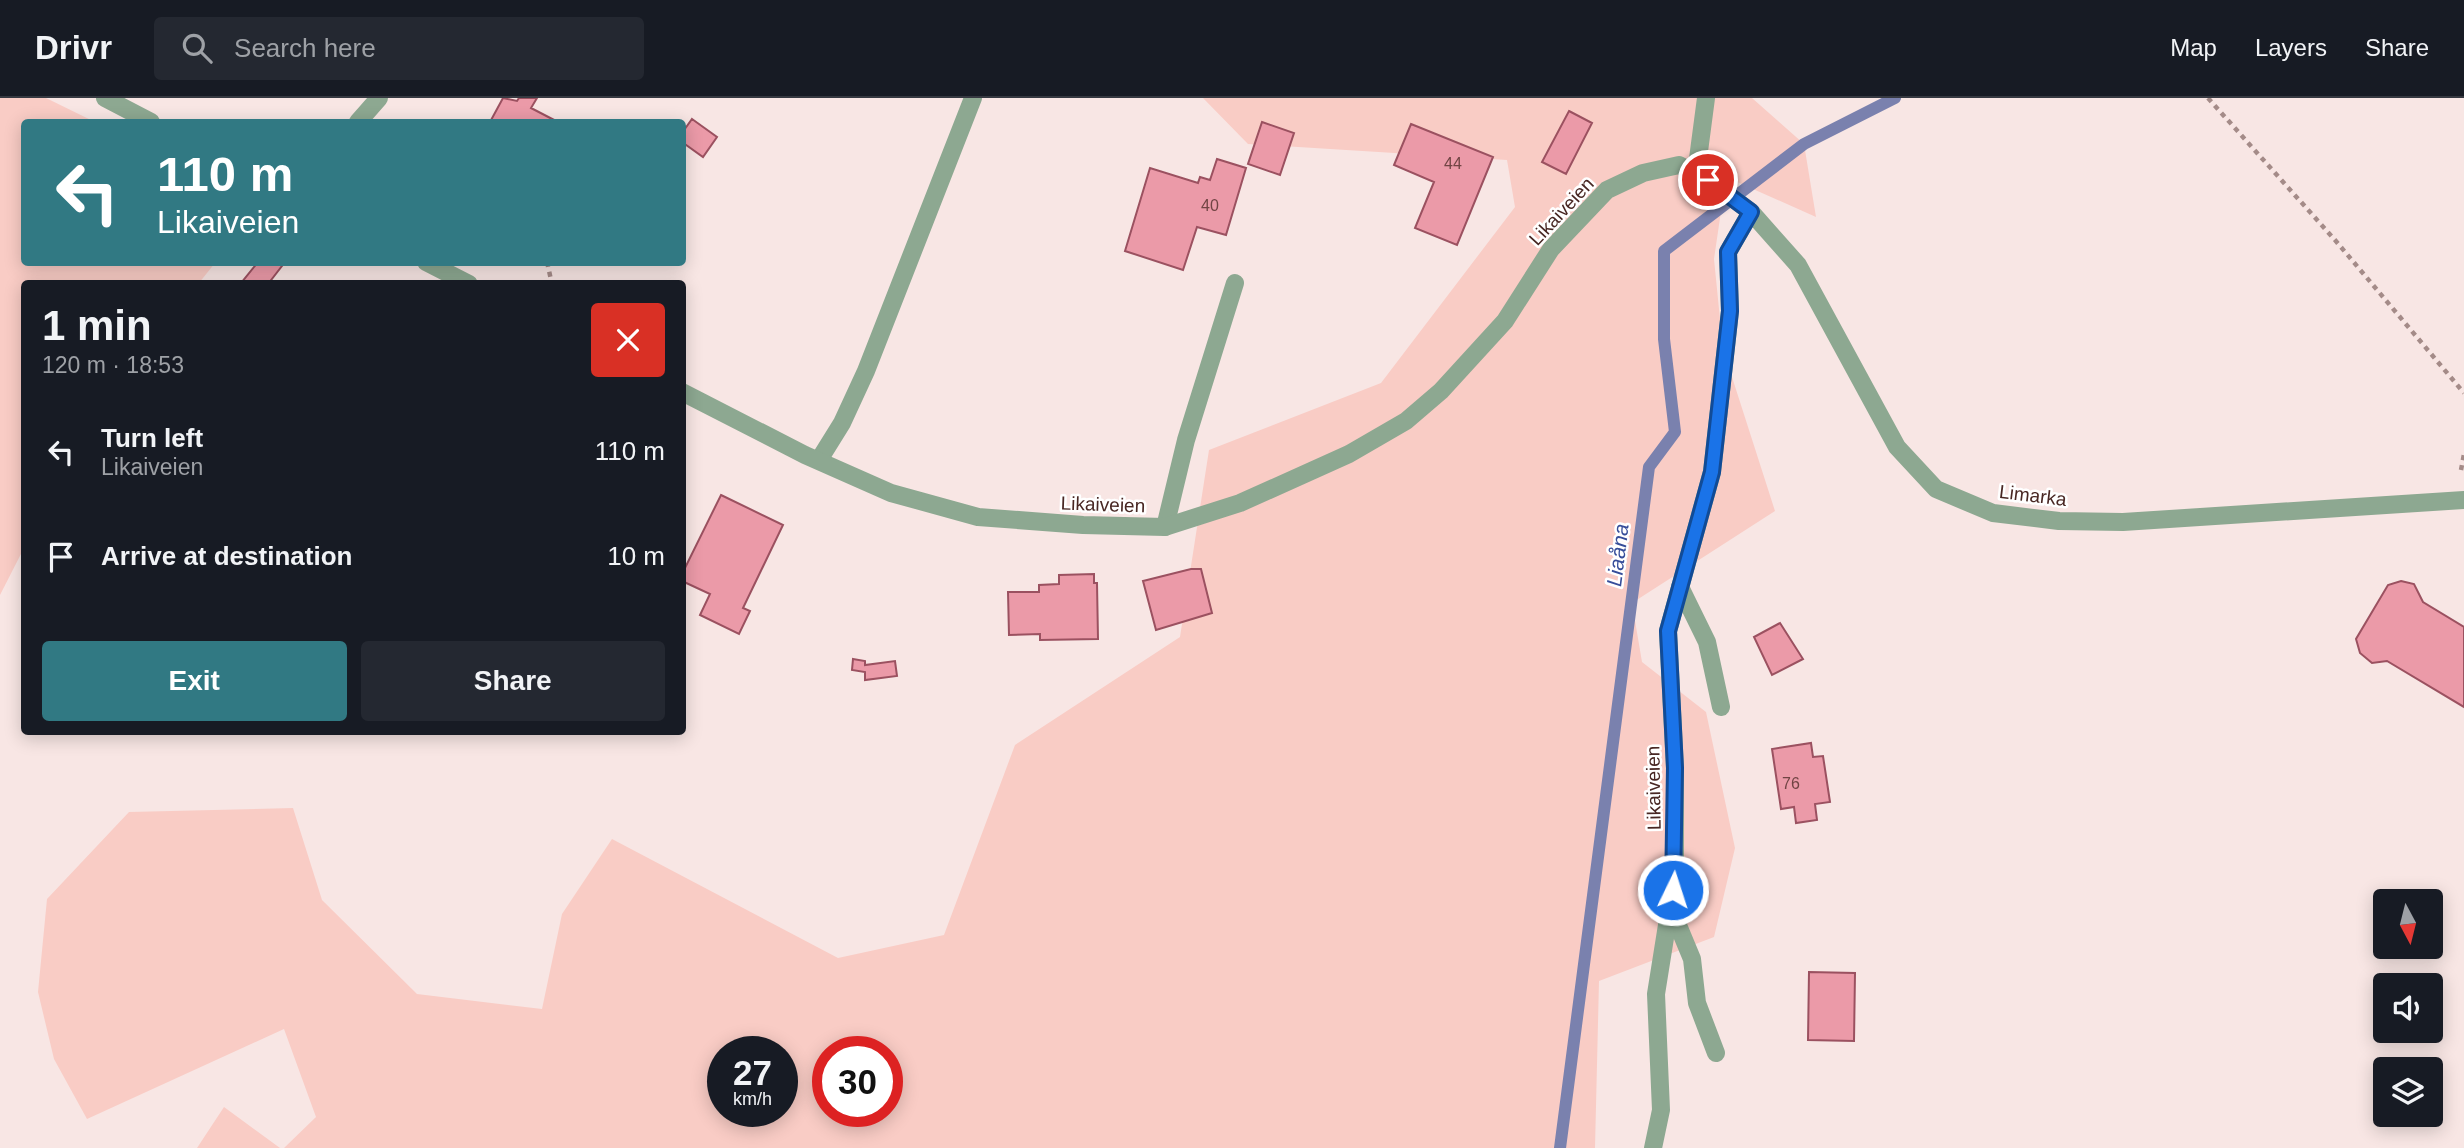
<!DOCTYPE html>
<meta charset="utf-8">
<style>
:root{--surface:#171b24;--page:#242831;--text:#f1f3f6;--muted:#9ea1a6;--line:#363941;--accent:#317983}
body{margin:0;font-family:Helvetica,sans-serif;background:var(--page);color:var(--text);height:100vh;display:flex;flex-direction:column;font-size:26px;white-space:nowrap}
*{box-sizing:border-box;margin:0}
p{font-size:23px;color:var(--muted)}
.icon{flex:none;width:38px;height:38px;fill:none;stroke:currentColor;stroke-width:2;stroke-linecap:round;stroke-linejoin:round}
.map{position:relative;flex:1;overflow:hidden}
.details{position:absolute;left:21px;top:182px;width:665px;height:455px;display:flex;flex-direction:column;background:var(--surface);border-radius:7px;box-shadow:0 4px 18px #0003}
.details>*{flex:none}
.top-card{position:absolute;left:21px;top:21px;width:665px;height:147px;border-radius:7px;box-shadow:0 4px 18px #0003;background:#317983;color:#fff;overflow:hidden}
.needle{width:46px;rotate:173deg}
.controls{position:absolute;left:2373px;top:791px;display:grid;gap:14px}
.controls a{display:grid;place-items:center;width:70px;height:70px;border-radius:7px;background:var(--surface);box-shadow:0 4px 18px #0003;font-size:35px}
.speed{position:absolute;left:707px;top:938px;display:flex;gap:14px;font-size:35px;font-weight:700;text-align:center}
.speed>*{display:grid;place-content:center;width:91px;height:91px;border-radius:50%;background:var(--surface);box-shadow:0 4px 18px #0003;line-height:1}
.speed small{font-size:18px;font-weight:400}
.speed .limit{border:10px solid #d22;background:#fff;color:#111}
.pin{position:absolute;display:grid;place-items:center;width:60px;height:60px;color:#fff;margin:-30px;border:4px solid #fff;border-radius:50%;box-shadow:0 2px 7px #0007}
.me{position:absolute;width:77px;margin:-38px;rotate:4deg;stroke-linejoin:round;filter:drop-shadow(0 0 5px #0008)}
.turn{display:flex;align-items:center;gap:24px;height:147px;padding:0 21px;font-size:32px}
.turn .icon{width:91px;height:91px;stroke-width:2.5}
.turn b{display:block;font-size:49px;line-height:60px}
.round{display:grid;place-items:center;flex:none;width:74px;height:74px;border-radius:7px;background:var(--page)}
.summary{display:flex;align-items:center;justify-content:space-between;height:119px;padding:0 21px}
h1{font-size:42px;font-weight:600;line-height:52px}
.primary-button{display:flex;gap:14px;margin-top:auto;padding:14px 21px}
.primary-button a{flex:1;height:80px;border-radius:7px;background:var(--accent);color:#fff;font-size:28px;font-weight:600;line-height:80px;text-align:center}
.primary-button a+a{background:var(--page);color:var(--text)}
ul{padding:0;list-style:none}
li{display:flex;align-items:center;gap:21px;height:105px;padding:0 21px}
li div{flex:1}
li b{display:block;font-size:26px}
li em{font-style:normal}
header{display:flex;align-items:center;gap:42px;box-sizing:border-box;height:98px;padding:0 35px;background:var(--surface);border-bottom:2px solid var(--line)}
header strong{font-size:33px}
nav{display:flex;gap:38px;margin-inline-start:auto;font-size:24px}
.search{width:490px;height:63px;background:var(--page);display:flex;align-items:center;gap:18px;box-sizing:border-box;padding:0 24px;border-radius:7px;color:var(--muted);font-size:26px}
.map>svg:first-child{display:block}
</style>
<header>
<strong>Drivr</strong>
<div class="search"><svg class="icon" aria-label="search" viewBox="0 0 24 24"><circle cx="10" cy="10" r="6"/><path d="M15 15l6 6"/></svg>Search here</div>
<nav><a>Map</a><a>Layers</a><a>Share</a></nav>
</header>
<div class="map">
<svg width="2464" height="1050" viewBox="0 0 2464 1050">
<rect width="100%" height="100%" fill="#f8e6e4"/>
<path fill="#f9ccc5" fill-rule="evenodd" d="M0 0H46L95 24H24V164L215 165 199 185 24 186V450L0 497Z
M1203 0H1752L1804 46 1816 119 1726 79 1714 161 1723 251 1775 413 1632 505 1642 564 1706 614 1735 750 1714 839 1599 883 1595 1050H284L316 1019 284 931 87 1021 54 961 38 894 47 801 129 714 293 710 322 802 417 896 542 911 562 816 612 741 838 860 944 837 1015 647 1180 539 1209 352 1381 285 1515 109 1507 62 1248 46ZM723 954H782V1013H723ZM828 954H887V1013H828Z
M224 1009 280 1050H197Z"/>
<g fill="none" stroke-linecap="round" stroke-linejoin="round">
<path stroke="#7a81ae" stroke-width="12" d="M1560 1050 1649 369 1675 334 1664 241V153L1804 46 1895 0"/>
</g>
<path fill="#eb9aa8" stroke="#9b5160" stroke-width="2" d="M503 0 517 3 519 0H537L531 10 558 24H490Z
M1569 13 1592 25 1566 76 1542 64Z
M692 21 717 39 703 59 682 44V35Z
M1262 24 1294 35 1280 77 1248 66Z
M1411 26 1493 59 1457 147 1415 130 1434 84 1394 67Z
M1217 61 1246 70 1226 137 1197 129 1183 172 1125 153 1150 70 1198 85 1200 79 1210 82Z
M258 164H285L268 186 241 185Z
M721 397 783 427 743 510 750 513 739 536 700 517 710 496 682 483V476Z
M1191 471H1201L1212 515 1156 532 1143 483Z
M1094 476V485H1097L1098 541 1040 542V536L1009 537 1008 494H1039V487L1059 486V477Z
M2401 483 2414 486 2423 504 2464 529V609L2387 563 2372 565 2360 555 2356 541 2388 487Z
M1780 525 1803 561 1772 577 1754 539Z
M853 561 865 563V567L895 563 897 578 865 582V574L852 572Z
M1811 645 1813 659 1823 658 1830 704 1815 706 1817 722 1796 725 1794 709 1781 711 1772 651Z
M1809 874 1855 875 1854 943 1808 942Z"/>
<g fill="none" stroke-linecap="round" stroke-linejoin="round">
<path stroke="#a48b88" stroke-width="4.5" stroke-dasharray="5 5" stroke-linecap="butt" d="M2208 0 2335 142 2464 295
M547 164 552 186
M2461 372 2464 356"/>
<path stroke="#8da891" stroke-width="18" d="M358 24 379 0
M1696 76 1706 0
M819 362 842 325 866 273 973 0
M1165 429 1186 342 1235 185
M1680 489 1707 544 1721 609
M1670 808 1692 861 1697 905 1716 955"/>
<path stroke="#8da891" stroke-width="18" d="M105 0 151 24
M1751 114 1798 167 1897 349 1936 391 1993 415 2059 423 2123 424 2464 402
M426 164 469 186
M682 294 805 357 891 395 978 419 1083 427 1165 429 1240 405 1349 356 1406 323 1441 293 1505 223 1551 151 1607 92 1643 75 1679 67 1708 82 1751 114 1728 154 1730 213 1712 374 1668 533 1675 670V777L1656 896 1661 1012 1653 1050"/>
</g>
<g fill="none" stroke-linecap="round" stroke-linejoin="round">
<defs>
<path id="route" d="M1673 792 1675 670 1668 533 1712 374 1730 213 1728 154 1751 114 1708 82"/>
</defs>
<use href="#route" stroke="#114b97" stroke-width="18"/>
<use href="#route" stroke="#1a73e8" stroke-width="12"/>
</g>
<g text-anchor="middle" stroke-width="5" stroke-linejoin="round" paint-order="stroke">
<g font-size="16" fill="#714444">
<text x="1453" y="71">44</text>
<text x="1210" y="113">40</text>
<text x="1791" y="691">76</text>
</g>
<g font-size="19" fill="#482723" stroke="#fff">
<text transform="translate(1561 113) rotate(-47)" y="7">Likaiveien</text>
<text transform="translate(2033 397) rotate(7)" y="7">Limarka</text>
<text transform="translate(1103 406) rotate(2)" y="7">Likaiveien</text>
<text transform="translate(1653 690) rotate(-91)" y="7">Likaiveien</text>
</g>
<g font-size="21" font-style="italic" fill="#364d9a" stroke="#fff">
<text transform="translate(1618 457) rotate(-83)" y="7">Liaåna</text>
</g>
</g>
</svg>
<div class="controls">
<a><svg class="needle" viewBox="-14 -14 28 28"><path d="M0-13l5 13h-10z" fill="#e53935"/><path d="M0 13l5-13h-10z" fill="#9ea1a6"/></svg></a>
<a><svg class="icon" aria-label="sound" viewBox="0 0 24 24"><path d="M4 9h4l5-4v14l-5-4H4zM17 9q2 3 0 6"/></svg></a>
<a><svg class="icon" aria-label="layers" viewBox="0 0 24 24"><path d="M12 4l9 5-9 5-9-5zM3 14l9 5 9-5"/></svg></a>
</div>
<div class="speed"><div>27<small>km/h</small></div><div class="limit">30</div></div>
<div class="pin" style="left:1708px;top:82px;background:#d93025"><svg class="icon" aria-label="arrive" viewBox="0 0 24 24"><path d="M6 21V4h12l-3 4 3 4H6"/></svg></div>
<svg class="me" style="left:1673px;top:792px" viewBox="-20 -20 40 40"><circle r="17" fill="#1a73e8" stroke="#fff" stroke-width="3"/><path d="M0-11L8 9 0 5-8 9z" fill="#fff"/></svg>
<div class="top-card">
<div class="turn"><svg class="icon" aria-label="left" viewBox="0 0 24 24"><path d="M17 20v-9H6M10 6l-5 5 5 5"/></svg><div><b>110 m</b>Likaiveien</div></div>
</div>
<section class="details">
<div class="summary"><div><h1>1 min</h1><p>120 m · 18:53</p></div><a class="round" style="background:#d93025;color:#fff"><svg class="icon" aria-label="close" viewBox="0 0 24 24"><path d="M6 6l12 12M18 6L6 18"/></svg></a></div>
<ul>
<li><svg class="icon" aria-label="left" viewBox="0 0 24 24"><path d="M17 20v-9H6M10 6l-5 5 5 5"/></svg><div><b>Turn left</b><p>Likaiveien</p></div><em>110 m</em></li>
<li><svg class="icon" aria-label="arrive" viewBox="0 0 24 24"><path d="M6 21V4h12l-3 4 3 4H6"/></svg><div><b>Arrive at destination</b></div><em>10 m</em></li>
</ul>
<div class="primary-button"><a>Exit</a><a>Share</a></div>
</section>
</div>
